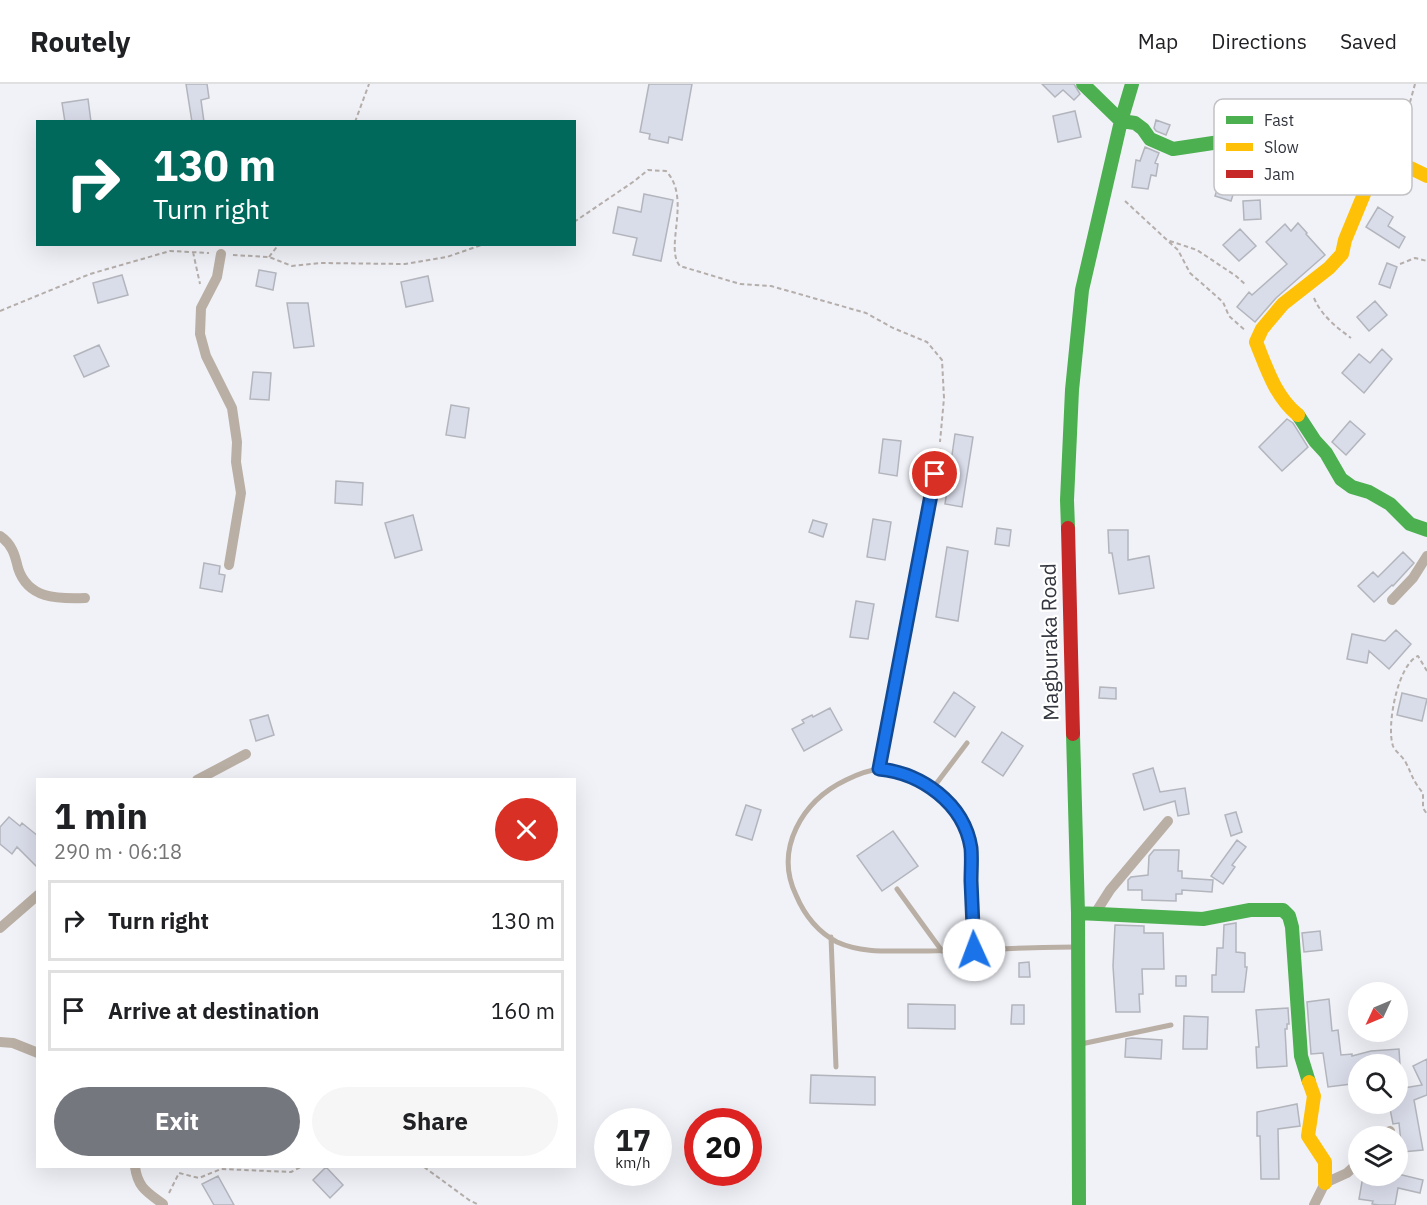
<!DOCTYPE html>
<meta charset="utf-8">
<style>
:root{--surface:#fff;--page:#f6f6f6;--text:#202124;--muted:#757577;--line:#e0e0e0;--accent:#75777f}
body{margin:0;font-family:"IBM Plex Sans",sans-serif;background:var(--page);color:var(--text);height:100vh;display:flex;flex-direction:column;font-size:22px;white-space:nowrap}
*{box-sizing:border-box;margin:0}
p{font-size:20px;color:var(--muted)}
.icon{flex:none;width:33px;height:33px;fill:none;stroke:currentColor;stroke-width:2;stroke-linecap:round;stroke-linejoin:round}
.map{position:relative;flex:1;overflow:hidden}
.side{position:absolute;left:36px;top:694px;width:540px;height:390px;display:flex;flex-direction:column;background:var(--surface);border-radius:0px;box-shadow:0 6px 24px #0002}
.side>*{flex:none}
.guide{position:absolute;left:36px;top:36px;width:540px;height:126px;border-radius:0px;box-shadow:0 6px 24px #0002;background:#00695c;color:#fff;overflow:hidden}
.needle{width:39px;rotate:226deg}
.fabs{position:absolute;left:1348px;top:898px;display:grid;gap:12px}
.fabs a{display:grid;place-items:center;width:60px;height:60px;border-radius:50%;background:var(--surface);box-shadow:0 6px 24px #0002;font-size:30px}
.speed{position:absolute;left:594px;top:1024px;display:flex;gap:12px;font-size:30px;font-weight:700;text-align:center}
.speed>*{display:grid;place-content:center;width:78px;height:78px;border-radius:50%;background:var(--surface);box-shadow:0 6px 24px #0002;line-height:1}
.speed small{font-size:15px;font-weight:400}
.speed .limit{border:9px solid #d22;background:#fff;color:#111}
.pin{position:absolute;display:grid;place-items:center;width:51px;height:51px;color:#fff;margin:-26px;border:3px solid #fff;border-radius:50%;box-shadow:0 2px 6px #0007}
.me{position:absolute;width:66px;margin:-33px;rotate:358deg;stroke-linejoin:round;filter:drop-shadow(0 0 4px #0008)}
.turn{display:flex;align-items:center;gap:21px;height:126px;padding:0 18px;font-size:27px}
.turn .icon{width:78px;height:78px;stroke-width:2.5}
.turn b{display:block;font-size:42px;line-height:51px}
.round{display:grid;place-items:center;flex:none;width:63px;height:63px;border-radius:32px;background:var(--page)}
.headline{display:flex;align-items:center;justify-content:space-between;height:102px;padding:0 18px}
h1{font-size:36px;font-weight:800;line-height:45px}
.cta{display:flex;gap:12px;margin-top:auto;padding:12px 18px}
.cta a{flex:1;height:69px;border-radius:36px;background:var(--accent);color:#fff;font-size:24px;font-weight:800;line-height:69px;text-align:center}
.cta a+a{background:var(--page);color:var(--text)}
ul{padding:0;list-style:none}
li{display:flex;align-items:center;gap:18px;height:81px;margin:0 12px 9px;padding:0 6px;border:3px solid var(--line);border-radius:0px}
li div{flex:1}
li b{display:block;font-size:22px}
li em{font-style:normal}
header{display:flex;align-items:center;gap:36px;box-sizing:border-box;height:84px;padding:0 30px;background:var(--surface);border-bottom:2px solid var(--line)}
header strong{font-size:28px}
nav{display:flex;gap:33px;margin-inline-start:auto;font-size:21px}
.map>svg:first-child{display:block}
</style>
<header>
<strong>Routely</strong>
<nav><a>Map</a><a>Directions</a><a>Saved</a></nav>
</header>
<div class="map">
<svg width="1427" height="1121" viewBox="0 0 1427 1121">
<rect width="100%" height="100%" fill="#f1f2f8"/>
<path fill="#d9dce9" stroke="#b3b5bc" stroke-width="1.5" d="M186 0H207L209 14 201 16 204 38H192Z
M649 0H692L682 56 669 53 668 59 649 55 650 50 640 48Z
M1042 0H1074L1080 10 1074 16 1063 6 1055 13Z
M88 15 91 38H65L62 19Z
M1075 27 1081 53 1058 58 1053 32Z
M1156 36 1170 41 1166 51 1156 47 1154 44Z
M1145 63 1159 69 1155 79 1158 80 1156 92 1151 91 1148 105 1132 103 1136 76 1140 77Z
M1224 84 1240 89 1231 117 1215 112Z
M644 110 673 116 661 177 633 171 637 154 613 149 618 123 641 128Z
M1260 116 1261 135 1244 136 1243 117Z
M1378 123 1393 133 1388 142 1405 153 1399 164 1366 143Z
M1298 139 1307 149 1306 150 1325 171 1276 214 1255 238 1237 223 1249 208 1252 211 1287 180 1266 158 1285 140 1291 147Z
M1240 145 1256 162 1239 177 1223 161Z
M1387 179 1397 183 1390 204 1379 200Z
M259 186 276 189 273 206 256 202Z
M122 191 128 211 98 219 93 199Z
M428 192 433 217 406 223 401 198Z
M1375 217 1387 231 1369 247 1357 233Z
M287 219H308L314 262 294 264Z
M99 261 109 282 84 293 74 272Z
M1382 265 1392 275 1364 309 1342 289 1359 270 1370 279Z
M253 288 271 289 269 316 250 315Z
M451 321 469 324 465 354 446 351Z
M1287 335 1293 339 1308 363 1282 387 1259 363Z
M1350 337 1365 350 1346 371 1332 358Z
M955 350 973 353 962 423 945 420Z
M883 355 901 357 897 392 879 389Z
M336 397 363 399 362 421 335 419Z
M413 431 422 466 395 474 385 439Z
M873 435 891 438 885 476 867 473Z
M813 436 827 440 823 453 809 448Z
M997 444 1011 446 1009 462 995 460Z
M1108 446H1128V476L1149 472 1154 504 1119 510 1112 469H1109Z
M947 463 968 467 958 537 936 533Z
M1403 468 1414 479 1393 502 1392 501 1374 518 1358 502 1373 488 1378 493Z
M204 479 220 482 219 490 225 491 222 508 200 504Z
M856 517 874 520 868 555 850 553Z
M1396 546 1411 560 1389 585 1369 567 1367 579 1347 575 1352 550 1385 557Z
M1100 603 1116 604V615L1099 614Z
M954 608 975 623 955 653 934 638Z
M1402 609 1427 615 1422 637 1397 631Z
M830 624 842 646 804 667 792 645 804 639 802 636 812 631 813 633Z
M268 631 274 651 256 657 250 636Z
M1002 648 1023 662 1003 692 982 678Z
M1153 684 1160 708 1185 704 1189 730 1178 732 1175 717 1144 726 1133 690Z
M746 721 761 726 752 756 736 751Z
M1236 728 1242 748 1231 752 1225 731Z
M9 733 20 742 22 739 38 752V784L17 763 12 770 0 760V743Z
M893 747 918 782 882 807 857 772Z
M1237 756 1246 763 1232 781 1235 783 1223 800 1211 792Z
M1154 766H1179L1178 787H1182V794L1213 796 1212 808 1182 806V810H1176V817L1142 816V806H1128V796L1131 793 1148 791 1149 772Z
M1236 839V868L1245 869V883H1247L1244 908H1212V891H1216L1217 864H1223L1224 841Z
M1115 841 1144 842V849H1163L1164 885H1142L1143 910H1139L1140 928H1116L1113 882Z
M1320 847 1322 866 1304 868 1302 849Z
M1029 878 1030 893H1019V879Z
M1176 892H1186V902H1176Z
M1329 915 1332 947 1338 946 1341 971 1352 970V972L1371 967 1399 965 1400 981H1359V999L1328 1003 1323 969 1311 970 1307 918Z
M908 920 955 921V945L908 944Z
M1012 921H1024V940H1011Z
M1288 924 1289 940H1287V945H1285L1287 982 1257 984 1256 963H1259L1256 926Z
M1184 932 1208 933 1207 965H1183Z
M1132 954 1162 956 1161 975 1125 973 1126 955Z
M1427 975V1011L1414 1016 1423 1066 1402 1068 1399 1039 1393 1040 1389 1020H1398V1005L1422 1001 1413 982Z
M811 991 875 993V1021L810 1019Z
M1297 1020 1300 1042 1278 1045 1279 1095H1261L1260 1052H1257V1028Z
M326 1083 343 1101 330 1114 313 1096Z
M1398 1090 1423 1096 1420 1109 1398 1104 1395 1121H1379L1372 1120 1373 1117 1359 1115 1363 1092H1398Z
M218 1092 234 1121H214L202 1100Z"/>
<g fill="none" stroke-linecap="round" stroke-linejoin="round">
<path stroke="#b5aeaa" stroke-width="2" stroke-dasharray="4.5 3" stroke-linecap="butt" d="M355 38 369 0
M1398 62 1415 0
M1224 71 1253 97 1264 91 1274 80 1302 77
M1335 80 1351 106
M1125 117 1167 156 1197 166 1236 192 1246 201
M574 138 633 98 648 86 666 87C692 114 664 164 680 182L740 200 771 202 866 229 893 244 927 258 942 276 944 314 940 358
M1169 158 1178 166 1190 189 1223 218 1229 232 1246 247
M193 168 200 200
M233 171 269 173 292 182 321 179 405 180 447 173 484 160
M269 173 279 160
M1400 180 1415 174 1427 177
M1314 214C1321 231 1336 243 1351 254
M0 227 90 190 170 167 209 169
M1427 587 1418 572C1398 580 1386 642 1393 662 1395 667 1402 672 1405 677 1412 690 1412 696 1423 709V724L1427 730
M424 1083 469 1116 479 1121
M169 1109 179 1089 199 1094 221 1085 291 1088 301 1083"/>
<path stroke="#baafa4" stroke-width="5" d="M879 685 940 367
M933 704 967 659
M897 805 942 867
M831 853 836 983
M974 866C973 845 972 824 972 803 971 785 972 767 966 749 955 716 916 685 880 685 869 686 856 691 846 696 802 717 774 765 796 811 804 830 818 848 837 858 861 869 888 867 913 867 967 867 1022 863 1076 863
M1081 960 1171 941"/>
<path stroke="#baafa4" stroke-width="10" d="M221 170 217 193 201 224 200 250 206 272 232 324 237 358 236 378 241 409 229 481
M0 452C12 460 15 471 18 484 28 515 57 515 85 514
M1392 516 1413 494 1427 472
M197 696 246 670
M1096 828 1110 806 1168 737
M0 844 38 811
M0 958 13 959 38 969
M1382 1053 1390 1047
M135 1083C138 1104 147 1108 163 1120
M1314 1121 1325 1099 1347 1089 1359 1078"/>
<path stroke="#4caf50" stroke-width="14" d="M1083 0 1121 37 1135 39 1143 45 1150 55 1173 65 1266 51 1306 53 1371 73 1376 81
M1298 331 1315 357 1326 369 1341 395 1352 403 1369 408 1390 420 1410 440 1427 446
M1068 444 1067 416 1072 306 1082 206 1121 37 1132 0
M1073 650 1078 829 1079 1121
M1078 829 1203 835 1250 826H1283L1289 832 1292 843 1301 972 1309 998"/>
<path stroke="#ffc107" stroke-width="14" d="M1298 331C1275 312 1267 285 1256 258L1262 245 1283 220 1329 184 1342 170 1345 156 1376 81 1394 76 1427 92
M1309 998 1314 1012 1308 1052 1325 1078V1099"/>
<path stroke="#c62828" stroke-width="14" d="M1068 444 1073 650"/>
</g>
<g fill="none" stroke-linecap="round" stroke-linejoin="round">
<defs>
<path id="route" d="M935 390 879 685C921 689 964 719 971 764 972 774 971 786 971 797 972 820 973 843 974 866"/>
</defs>
<use href="#route" stroke="#114b97" stroke-width="15"/>
<use href="#route" stroke="#1a73e8" stroke-width="10"/>
</g>
<g text-anchor="middle" stroke-width="4.5" stroke-linejoin="round" paint-order="stroke">
<g font-size="21" fill="#32353e" stroke="#fff">
<text transform="translate(1050 558) rotate(-91)" y="7">Magburaka Road</text>
</g>
</g>
<rect x="1214" y="15" width="198" height="96" rx="9" fill="#fff" stroke="#c2c2c5" stroke-width="1.5"/>
<rect x="1226" y="32" width="27" height="8" fill="#4caf50"/>
<rect x="1226" y="59" width="27" height="8" fill="#ffc107"/>
<rect x="1226" y="86" width="27" height="8" fill="#c62828"/>
<g font-size="16" fill="#32353e">
<text x="1264" y="42">Fast</text>
<text x="1264" y="69">Slow</text>
<text x="1264" y="96">Jam</text>
</g>
</svg>
<div class="fabs">
<a><svg class="needle" viewBox="-14 -14 28 28"><path d="M0-13l5 13h-10z" fill="#e53935"/><path d="M0 13l5-13h-10z" fill="#757577"/></svg></a>
<a><svg class="icon" aria-label="search" viewBox="0 0 24 24"><circle cx="10" cy="10" r="6"/><path d="M15 15l6 6"/></svg></a>
<a><svg class="icon" aria-label="layers" viewBox="0 0 24 24"><path d="M12 4l9 5-9 5-9-5zM3 14l9 5 9-5"/></svg></a>
</div>
<div class="speed"><div>17<small>km/h</small></div><div class="limit">20</div></div>
<div class="pin" style="left:935px;top:390px;background:#d93025"><svg class="icon" aria-label="arrive" viewBox="0 0 24 24"><path d="M6 21V4h12l-3 4 3 4H6"/></svg></div>
<svg class="me" style="left:974px;top:866px" viewBox="-20 -20 40 40"><circle r="19" fill="#fff"/><path d="M0-13L10 11 0 6-10 11z" fill="#1a73e8"/></svg>
<div class="guide">
<div class="turn"><svg class="icon" aria-label="right" viewBox="0 0 24 24"><path d="M7 20v-9h11M14 6l5 5-5 5"/></svg><div><b>130 m</b>Turn right</div></div>
</div>
<section class="side">
<div class="headline"><div><h1>1 min</h1><p>290 m · 06:18</p></div><a class="round" style="background:#d93025;color:#fff"><svg class="icon" aria-label="close" viewBox="0 0 24 24"><path d="M6 6l12 12M18 6L6 18"/></svg></a></div>
<ul>
<li><svg class="icon" aria-label="right" viewBox="0 0 24 24"><path d="M7 20v-9h11M14 6l5 5-5 5"/></svg><div><b>Turn right</b></div><em>130 m</em></li>
<li><svg class="icon" aria-label="arrive" viewBox="0 0 24 24"><path d="M6 21V4h12l-3 4 3 4H6"/></svg><div><b>Arrive at destination</b></div><em>160 m</em></li>
</ul>
<div class="cta"><a>Exit</a><a>Share</a></div>
</section>
</div>
